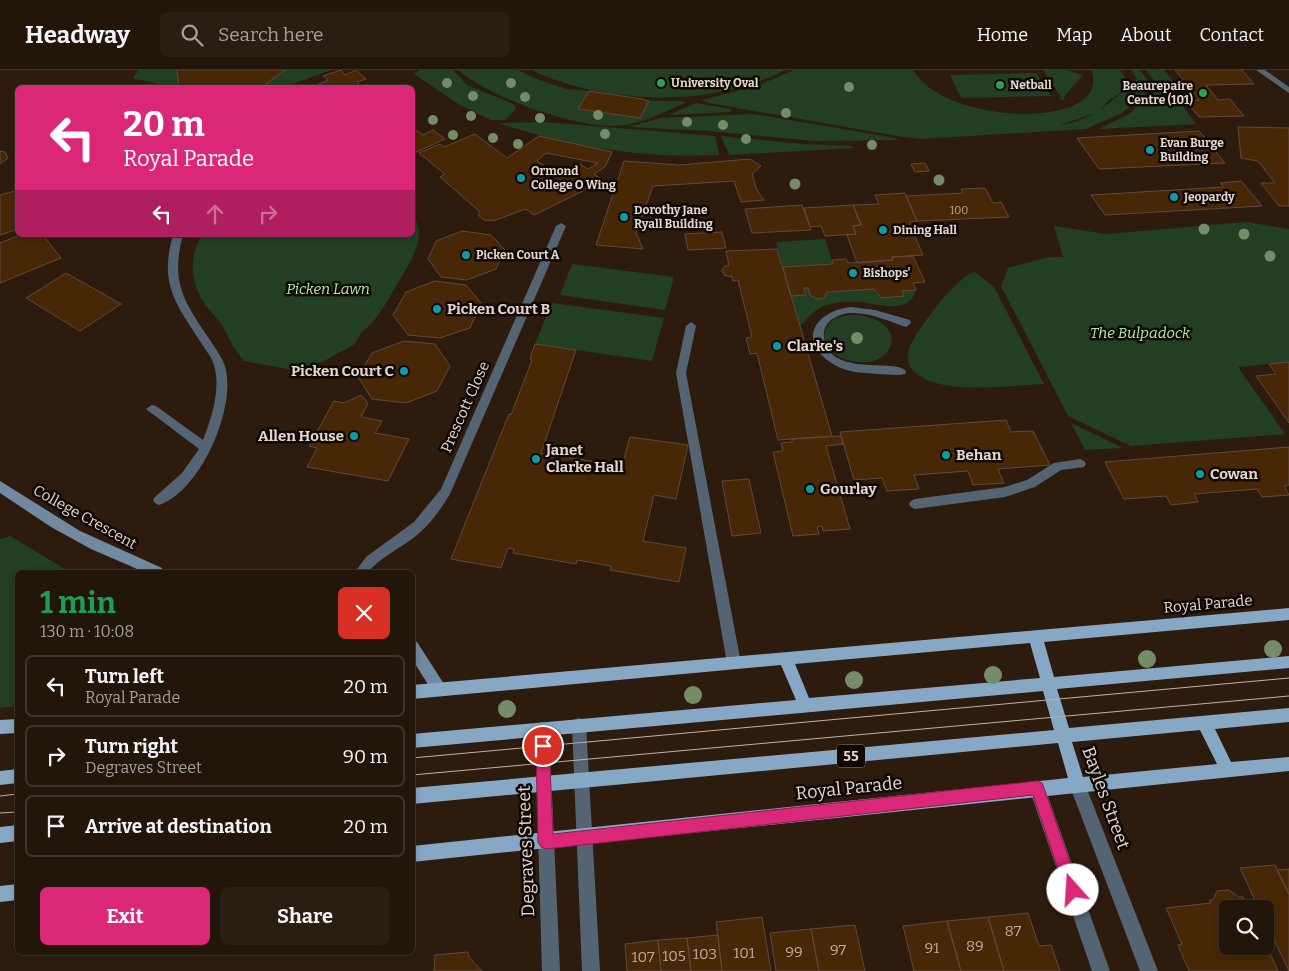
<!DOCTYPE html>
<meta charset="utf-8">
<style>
:root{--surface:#22150a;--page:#2a1e13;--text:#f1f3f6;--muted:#a29f9c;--line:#3f342b;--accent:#db2777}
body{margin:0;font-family:Bitter,serif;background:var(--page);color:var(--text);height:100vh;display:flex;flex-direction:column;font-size:19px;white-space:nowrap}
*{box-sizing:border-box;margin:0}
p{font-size:16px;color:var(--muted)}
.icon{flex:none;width:28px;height:28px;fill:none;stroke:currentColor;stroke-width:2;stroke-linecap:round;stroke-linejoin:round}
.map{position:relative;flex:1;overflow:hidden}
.drawer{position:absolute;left:15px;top:500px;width:400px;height:385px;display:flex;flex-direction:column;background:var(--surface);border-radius:8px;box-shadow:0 2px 8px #0003,0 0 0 1px var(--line)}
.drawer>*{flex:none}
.guide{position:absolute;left:15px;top:15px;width:400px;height:152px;border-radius:8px;box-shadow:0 2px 8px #0003,0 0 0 1px var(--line);background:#db2777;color:#fff;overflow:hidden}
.buttons{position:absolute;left:1219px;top:830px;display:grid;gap:10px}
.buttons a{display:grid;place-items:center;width:55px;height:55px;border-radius:8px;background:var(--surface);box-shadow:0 2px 8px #0003,0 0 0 1px var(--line);font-size:25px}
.pin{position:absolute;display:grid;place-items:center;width:42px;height:42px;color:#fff;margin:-21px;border:2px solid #fff;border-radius:50%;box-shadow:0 1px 5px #0007}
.me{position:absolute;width:55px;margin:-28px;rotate:341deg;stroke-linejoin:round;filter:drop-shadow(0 0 4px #0008)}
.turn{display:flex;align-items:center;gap:18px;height:105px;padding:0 25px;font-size:22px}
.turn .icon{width:65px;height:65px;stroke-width:2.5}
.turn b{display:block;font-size:35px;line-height:42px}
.lanes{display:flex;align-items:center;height:48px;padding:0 25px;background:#0003;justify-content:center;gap:25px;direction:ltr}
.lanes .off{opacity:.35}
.round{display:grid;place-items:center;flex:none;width:52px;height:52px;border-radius:8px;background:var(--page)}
.overview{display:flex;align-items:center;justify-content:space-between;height:85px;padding:0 25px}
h1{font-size:30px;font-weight:700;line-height:38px;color:#1e9e55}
.primary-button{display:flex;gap:10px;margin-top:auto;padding:10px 25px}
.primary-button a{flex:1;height:58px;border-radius:8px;background:var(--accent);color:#fff;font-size:20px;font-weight:700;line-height:58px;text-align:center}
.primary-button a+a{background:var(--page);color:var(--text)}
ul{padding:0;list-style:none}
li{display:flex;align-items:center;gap:15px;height:62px;margin:0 10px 8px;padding:0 15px;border:2px solid var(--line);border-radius:8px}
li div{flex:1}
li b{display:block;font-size:19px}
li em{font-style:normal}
header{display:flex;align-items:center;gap:30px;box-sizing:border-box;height:70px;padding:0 25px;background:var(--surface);border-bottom:1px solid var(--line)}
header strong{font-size:24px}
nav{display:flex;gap:28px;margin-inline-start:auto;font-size:18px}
.search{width:350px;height:45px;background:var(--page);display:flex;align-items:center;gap:12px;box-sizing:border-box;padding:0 18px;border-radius:8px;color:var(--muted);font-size:19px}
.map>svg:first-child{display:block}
</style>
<header>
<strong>Headway</strong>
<div class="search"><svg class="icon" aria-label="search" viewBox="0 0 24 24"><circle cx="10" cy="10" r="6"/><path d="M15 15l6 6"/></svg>Search here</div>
<nav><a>Home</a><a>Map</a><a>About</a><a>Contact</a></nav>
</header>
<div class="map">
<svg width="1289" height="901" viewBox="0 0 1289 901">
<rect width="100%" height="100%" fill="#2d1c0e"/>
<path fill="#223e23" d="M138 0H177L179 17C163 17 148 10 133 9Z
M285 0H331L285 17 260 18Z
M420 0H453L467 15 513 34 516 36 515 40 505 50H491L460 35 414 4Z
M458 0H518L539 10 567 19 589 21 579 40 640 48 649 31H682L685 33C664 42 640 55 616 56 572 57 491 28 458 0Z
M531 0H785C711 38 606 35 531 0Z
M794 0H913C946 57 1115 60 1091 0H1120L1130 14 1112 29 1111 28 1098 42 1060 55C1093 51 1113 30 1137 9L1131 0H1140L1153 17 1122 43 1086 59 921 69 903 67 709 33 702 30 757 16Z
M1043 0H1067L1083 5 1064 27 1065 30H1062L1059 29 1061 27Z
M1146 0H1164L1183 23 1177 26 1160 18Z
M1036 3 1051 26 961 28 950 5Z
M1156 21 1179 31 1196 54 1099 59 1129 44Z
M696 33 730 39 733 40 730 42 668 45Z
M754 44 895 68 897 70 816 71 708 61 629 57 660 48Z
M544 52 715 66 719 83 718 85C644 89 569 76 498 53Z
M721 66 803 74 851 76 854 78 729 85Z
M413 138 419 161 418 172 411 191 383 238 373 252 361 263 355 274 322 292 293 300 244 291C234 280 229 268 222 255 217 247 208 240 203 231 190 211 189 185 202 165H412Z
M1246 152 1289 159V292L1238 297 1285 364 1131 376 1068 346 1001 216 1008 198 1049 187H1063L1054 156 1106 164Z
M825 169 833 194 783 197 776 172Z
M572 194 674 207 665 240 560 225Z
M975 202 994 217 1044 314C1010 315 935 328 911 298 907 293 907 285 909 279 915 262 957 205 975 202Z
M804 218H808L810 225 817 229 824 228 827 222 874 219 876 224 904 226 902 221 916 220C909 246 876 233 858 232 848 231 836 232 827 235 815 238 808 248 800 256L791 226Z
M552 233 664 248 652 291 535 274Z
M859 245C868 247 877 249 884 255 896 264 893 280 882 287 868 297 839 292 828 278 822 270 824 256 833 250 840 245 851 245 859 245Z
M1071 353 1121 377V378L1085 380Z
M10 466 70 502H18L17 636 0 638V469Z"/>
<path fill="#482706" stroke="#5d4a3b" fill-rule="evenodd" d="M177 0H285L260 18H179Z
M341 0 345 5 356 0 366 9 357 12 364 18H309L328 10 323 6Z
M1175 0H1242L1254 14 1206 15 1218 30 1230 29 1244 46 1199 47 1186 31 1199 30Z
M589 21 642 29 649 31 640 48 578 39Z
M412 57 423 65 433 60 445 69 412 84Z
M1238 57 1289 58V136H1279L1261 113H1275L1258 91 1241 88Z
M1199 61 1225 93 1099 99 1077 68Z
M475 64 507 88 539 66 612 82 605 97 594 104 603 110 582 120 583 121 534 145 526 139 493 151 484 150 478 145 480 142 440 107 445 104 419 83 440 74 444 77ZM546 83 598 93 588 99 580 94 557 104 537 91Z
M0 81 5 82 8 88 0 94Z
M750 89 761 96 752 104 757 120 764 130 741 132 734 111 653 116 636 163 643 179 596 175 624 91 679 95Z
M925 93 929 101 915 102 911 94Z
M1241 111 1262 136 1105 145 1091 125 1224 117 1220 113Z
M985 118 993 133 1001 132 1009 147 917 151 906 126 963 123 961 119Z
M18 120V159L0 165V125Z
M905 123 917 151 909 152 923 185 892 187 893 190 857 193 847 165 856 164 853 156 861 155 853 135 879 134 875 125Z
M802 135 811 160 752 163 745 139Z
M853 135 861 155 853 156 856 164 825 166 821 156 810 157 804 138Z
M462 161 491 165 505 180 496 199 467 210 441 207 428 189 436 171Z
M722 162 726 178 688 180 685 164Z
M20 165H43L61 188 0 213V173Z
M777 179 800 256 832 366 778 370 757 283 750 284 746 268 752 267 738 210 733 211 732 207 724 205 722 200 725 196H729L726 181Z
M913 186 925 212 913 213 916 220 902 221 904 226 881 228 874 219 827 222 824 228 817 229 810 225 808 218H804L806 225 791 226 783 197 833 194 832 190 846 189 848 193 893 190 892 187Z
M66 203 121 234 80 261 26 228Z
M435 211 466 215 481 233 470 258 440 268 408 265 393 245 406 222Z
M404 271 435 274 450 296 437 321 406 333 372 329 358 307 372 283Z
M535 274 576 280 541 383 622 396 630 367 688 375 676 429 654 425 643 471 686 478 679 512 610 500 611 496 577 490 576 494 513 483 514 479 508 478 501 498 451 489 509 344 511 345 532 290 530 289Z
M1289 292V353L1256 306 1276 304 1269 294Z
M361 325 368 333 361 347 382 351 375 363 409 369 388 411 307 397 317 378 309 376 334 331 344 333Z
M1006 350 1011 362 1033 361 1050 395 998 399 1004 413 973 415 968 401 914 405 919 419 887 421 882 408 854 410 840 362Z
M841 366 843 374 826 376 850 459 823 461 822 456 817 457 819 464 793 466 773 382 783 381 781 373 792 372V369Z
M1289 377V415L1284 416 1289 425 1262 427 1257 419 1194 424 1198 432 1171 435 1166 426 1124 429 1105 392Z
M749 409 761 463 732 466 722 411Z
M1275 795 1289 824V901L1265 851V839H1259L1240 798Z
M1289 799V824L1277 800Z
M1229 820 1239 827H1243L1249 839H1228V876H1265V873L1278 901H1189L1178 875 1182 874 1166 838 1211 833 1209 830H1213L1217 821Z
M1028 843 1039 876 1051 875 1060 901H1004L988 847Z
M762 847 771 901H722L716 852Z
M988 847 1004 901H961L947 851Z
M947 851 961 901H914L903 856Z
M855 855 865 901H819L811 859Z
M811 859 819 901H776L770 863Z
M718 865 722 901H691L687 868Z
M687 868 691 901H661L658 870Z
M658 870 661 901H627L625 874Z
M468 882 469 887 482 901H434L435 885Z"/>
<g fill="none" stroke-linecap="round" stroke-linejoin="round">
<path fill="#546472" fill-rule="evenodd" d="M1256 0H1265L1289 17V23Z
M561 153 566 156 450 424C440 441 428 457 412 469 397 480 380 488 368 502H355L366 487 414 452 441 419 556 156Z
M173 165H183C170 213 184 231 210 270 215 278 222 287 225 296 237 337 201 421 159 435L155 433 153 430 155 427 182 403 199 379 146 339 152 335 156 336 203 370C212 347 221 319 214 295 211 285 203 277 198 268 173 230 160 211 173 165Z
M851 237 875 240 910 250 911 253 906 257C884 250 853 234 831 250 826 254 823 260 824 267 828 308 897 288 906 301L905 304C897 306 887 304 878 304 862 303 843 302 830 292 796 269 818 240 851 237Z
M691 252 696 256 686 303 741 593 739 597 734 599 729 597 727 593 676 303 686 256Z
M1080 389 1084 391 1086 394 1084 397 1061 400 1035 417 1005 427 915 439 911 437 909 434 911 431 915 429 1005 417 1027 410 1054 393Z"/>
<path fill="#546472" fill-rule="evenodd" d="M579 648 584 650 586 655 600 901H582L572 655 574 650Z
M542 652 547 654 549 659 560 901H542L535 659 537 654Z
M1077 707 1082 709 1085 714 1158 901H1140L1069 714 1072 709Z
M1037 710 1042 713 1045 718 1110 901H1092L1029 718 1032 713Z"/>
<path fill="#718aa1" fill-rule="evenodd" d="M0 411 80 461 162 498 163 502H144L91 479 51 457 0 423Z
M412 570 417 572 444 614 446 619 444 624 439 626 434 624 412 589Z"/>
<path fill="#87a8c5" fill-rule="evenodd" d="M1289 538V550L1044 572 1054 607 1289 586V598L1057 619 1069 658 1289 638V652L1215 659 1231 692 1289 687V701L412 792V776L1068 708 1058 673 412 734V718L1054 660 1043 621 412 678V664L796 630 781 595 412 629V615ZM1030 573 1040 608 809 628 795 594ZM1200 660 1217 694 1083 707 1072 672Z
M18 649V663L0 664V650Z
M18 699V713L0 715V701Z
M18 755V771L0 773V757Z
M18 814V830L0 832V816Z"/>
<path stroke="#bdb0a7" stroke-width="1" d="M412 688 1289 608
M412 705 1289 626
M0 726 18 724
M0 743 18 742"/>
</g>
<g fill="#748c67">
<circle cx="447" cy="13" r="5"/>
<circle cx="511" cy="13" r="5"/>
<circle cx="849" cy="17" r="5"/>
<circle cx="473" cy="26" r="5"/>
<circle cx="525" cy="27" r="5"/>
<circle cx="786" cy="43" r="5"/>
<circle cx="598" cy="45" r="5"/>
<circle cx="471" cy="46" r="5"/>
<circle cx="540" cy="48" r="5"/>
<circle cx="433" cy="50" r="5"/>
<circle cx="687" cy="52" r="5"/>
<circle cx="723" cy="55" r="5"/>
<circle cx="605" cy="64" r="5"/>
<circle cx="453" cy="65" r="5"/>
<circle cx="493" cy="68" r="5"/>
<circle cx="746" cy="69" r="5"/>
<circle cx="518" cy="74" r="5"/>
<circle cx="872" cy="75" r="5"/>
<circle cx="939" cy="110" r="5.5"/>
<circle cx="795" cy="114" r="5.5"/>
<circle cx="1204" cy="159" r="5.5"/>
<circle cx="1244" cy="164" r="5.5"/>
<circle cx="1270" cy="186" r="5.5"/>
<circle cx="857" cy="268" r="6"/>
<circle cx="1273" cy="579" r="9"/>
<circle cx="1147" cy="589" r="9"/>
<circle cx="993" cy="605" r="9"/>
<circle cx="854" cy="610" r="9"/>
<circle cx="693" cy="625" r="9"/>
<circle cx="507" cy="639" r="9"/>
</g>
<path fill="#db2777" stroke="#8e194d" d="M543 670 548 672 549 676 553 764 1037 711 1042 713 1044 718 1080 820 1078 825 1073 827 1067 825 1033 725 546 779 541 777 538 772 536 676 538 672Z"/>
<g fill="#2e9e5b" stroke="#0f0804" stroke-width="2">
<circle cx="661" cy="13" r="5"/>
<circle cx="1000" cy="15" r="5"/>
<circle cx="1203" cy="23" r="5"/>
</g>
<g fill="#0f9aa8" stroke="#0f0804" stroke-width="2">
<circle cx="1150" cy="80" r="5"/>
<circle cx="521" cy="108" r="5"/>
<circle cx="1174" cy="127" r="5"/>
<circle cx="624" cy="147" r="5"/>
<circle cx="883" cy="160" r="5"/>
<circle cx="466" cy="185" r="5"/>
<circle cx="853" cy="203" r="5"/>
<circle cx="437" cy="239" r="5"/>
<circle cx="777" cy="276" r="5"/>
<circle cx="404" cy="301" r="5"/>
<circle cx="354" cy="366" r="5"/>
<circle cx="946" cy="385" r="5"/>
<circle cx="536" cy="389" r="5"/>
<circle cx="1200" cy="404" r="5"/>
<circle cx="810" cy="419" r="5"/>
</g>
<g text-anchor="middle" stroke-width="5" stroke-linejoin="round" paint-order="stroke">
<g font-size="11" fill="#bcaa9c">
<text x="959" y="144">100</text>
</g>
<g font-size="12" font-weight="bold" fill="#e2d6ce" stroke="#0f0804" text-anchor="start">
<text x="671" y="17">University Oval</text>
<text x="1010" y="19">Netball</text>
<text x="1193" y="20" text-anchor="end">Beaurepaire<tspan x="1193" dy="14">Centre (101)</tspan></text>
<text x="1160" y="77">Evan Burge<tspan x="1160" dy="14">Building</tspan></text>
<text x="531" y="105">Ormond<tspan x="531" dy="14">College O Wing</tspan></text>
<text x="1184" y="131">Jeopardy</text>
<text x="634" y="144">Dorothy Jane<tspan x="634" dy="14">Ryall Building</tspan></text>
<text x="893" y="164">Dining Hall</text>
<text x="476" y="189">Picken Court A</text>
<text x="863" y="207">Bishops'</text>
</g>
<rect fill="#0f0804" stroke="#a39891" stroke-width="1" x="837" y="674.5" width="28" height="23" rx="4"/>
<g font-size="14" font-weight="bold" fill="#e2d6ce">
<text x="851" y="691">55</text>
</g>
<g font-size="15" font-style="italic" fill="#afe8b0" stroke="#0f0804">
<text x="328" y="224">Picken Lawn</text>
<text x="1140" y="268">The Bulpadock</text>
</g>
<g font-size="15" font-weight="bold" fill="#e2d6ce" stroke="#0f0804" text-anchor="start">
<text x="447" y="244">Picken Court B</text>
<text x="787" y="281">Clarke's</text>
<text x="394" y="306" text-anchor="end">Picken Court C</text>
<text x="344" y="371" text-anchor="end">Allen House</text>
<text x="546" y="385">Janet<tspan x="546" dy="17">Clarke Hall</tspan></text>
<text x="956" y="390">Behan</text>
<text x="1210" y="409">Cowan</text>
<text x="820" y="424">Gourlay</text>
</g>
<g font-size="15" fill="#e2d6ce" stroke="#0f0804">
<text transform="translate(465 337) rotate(-66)" y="5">Prescott Close</text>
<text transform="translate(85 447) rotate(29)" y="5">College Crescent</text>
<text transform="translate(1208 534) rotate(-5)" y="5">Royal Parade</text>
</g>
<g font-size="15" fill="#bcaa9c">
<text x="1013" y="866">87</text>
<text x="975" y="881">89</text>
<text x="932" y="883">91</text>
<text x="838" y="885">97</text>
<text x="794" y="887">99</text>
<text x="744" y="888">101</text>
<text x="705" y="889">103</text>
<text x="674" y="891">105</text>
<text x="643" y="892">107</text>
</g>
<g font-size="18" fill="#e2d6ce" stroke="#0f0804">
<text transform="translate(849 718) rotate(-6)" y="6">Royal Parade</text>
<text transform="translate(1106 728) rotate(70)" y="6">Bayles Street</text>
<text transform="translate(526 781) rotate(-92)" y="6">Degraves Street</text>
</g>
</g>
</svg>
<div class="buttons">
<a><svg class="icon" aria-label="search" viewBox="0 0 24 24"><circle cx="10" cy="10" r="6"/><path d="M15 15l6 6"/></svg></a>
</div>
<div class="pin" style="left:543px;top:676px;background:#d93025"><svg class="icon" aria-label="arrive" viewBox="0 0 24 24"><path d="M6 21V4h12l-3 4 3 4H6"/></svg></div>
<svg class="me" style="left:1073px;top:820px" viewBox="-20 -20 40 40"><circle r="19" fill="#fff"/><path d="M0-13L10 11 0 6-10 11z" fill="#db2777"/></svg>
<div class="guide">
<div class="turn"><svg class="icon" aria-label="left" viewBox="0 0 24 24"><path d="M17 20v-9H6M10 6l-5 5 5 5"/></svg><div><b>20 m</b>Royal Parade</div></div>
<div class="lanes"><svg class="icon" aria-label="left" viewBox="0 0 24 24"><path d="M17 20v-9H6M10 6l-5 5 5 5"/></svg><svg class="icon off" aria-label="ahead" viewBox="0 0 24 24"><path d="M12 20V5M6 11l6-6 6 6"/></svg><svg class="icon off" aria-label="right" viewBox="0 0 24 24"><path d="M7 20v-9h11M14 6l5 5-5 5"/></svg></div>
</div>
<section class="drawer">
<div class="overview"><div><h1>1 min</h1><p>130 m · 10:08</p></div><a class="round" style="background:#d93025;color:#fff"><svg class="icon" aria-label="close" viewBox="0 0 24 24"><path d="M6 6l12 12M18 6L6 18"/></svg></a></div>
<ul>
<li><svg class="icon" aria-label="left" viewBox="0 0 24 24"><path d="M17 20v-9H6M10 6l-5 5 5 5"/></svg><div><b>Turn left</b><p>Royal Parade</p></div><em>20 m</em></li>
<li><svg class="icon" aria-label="right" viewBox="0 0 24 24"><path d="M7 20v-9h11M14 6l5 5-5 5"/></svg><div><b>Turn right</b><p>Degraves Street</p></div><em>90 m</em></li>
<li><svg class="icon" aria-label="arrive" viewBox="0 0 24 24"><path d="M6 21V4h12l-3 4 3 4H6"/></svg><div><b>Arrive at destination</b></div><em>20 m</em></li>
</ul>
<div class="primary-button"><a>Exit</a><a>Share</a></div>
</section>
</div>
